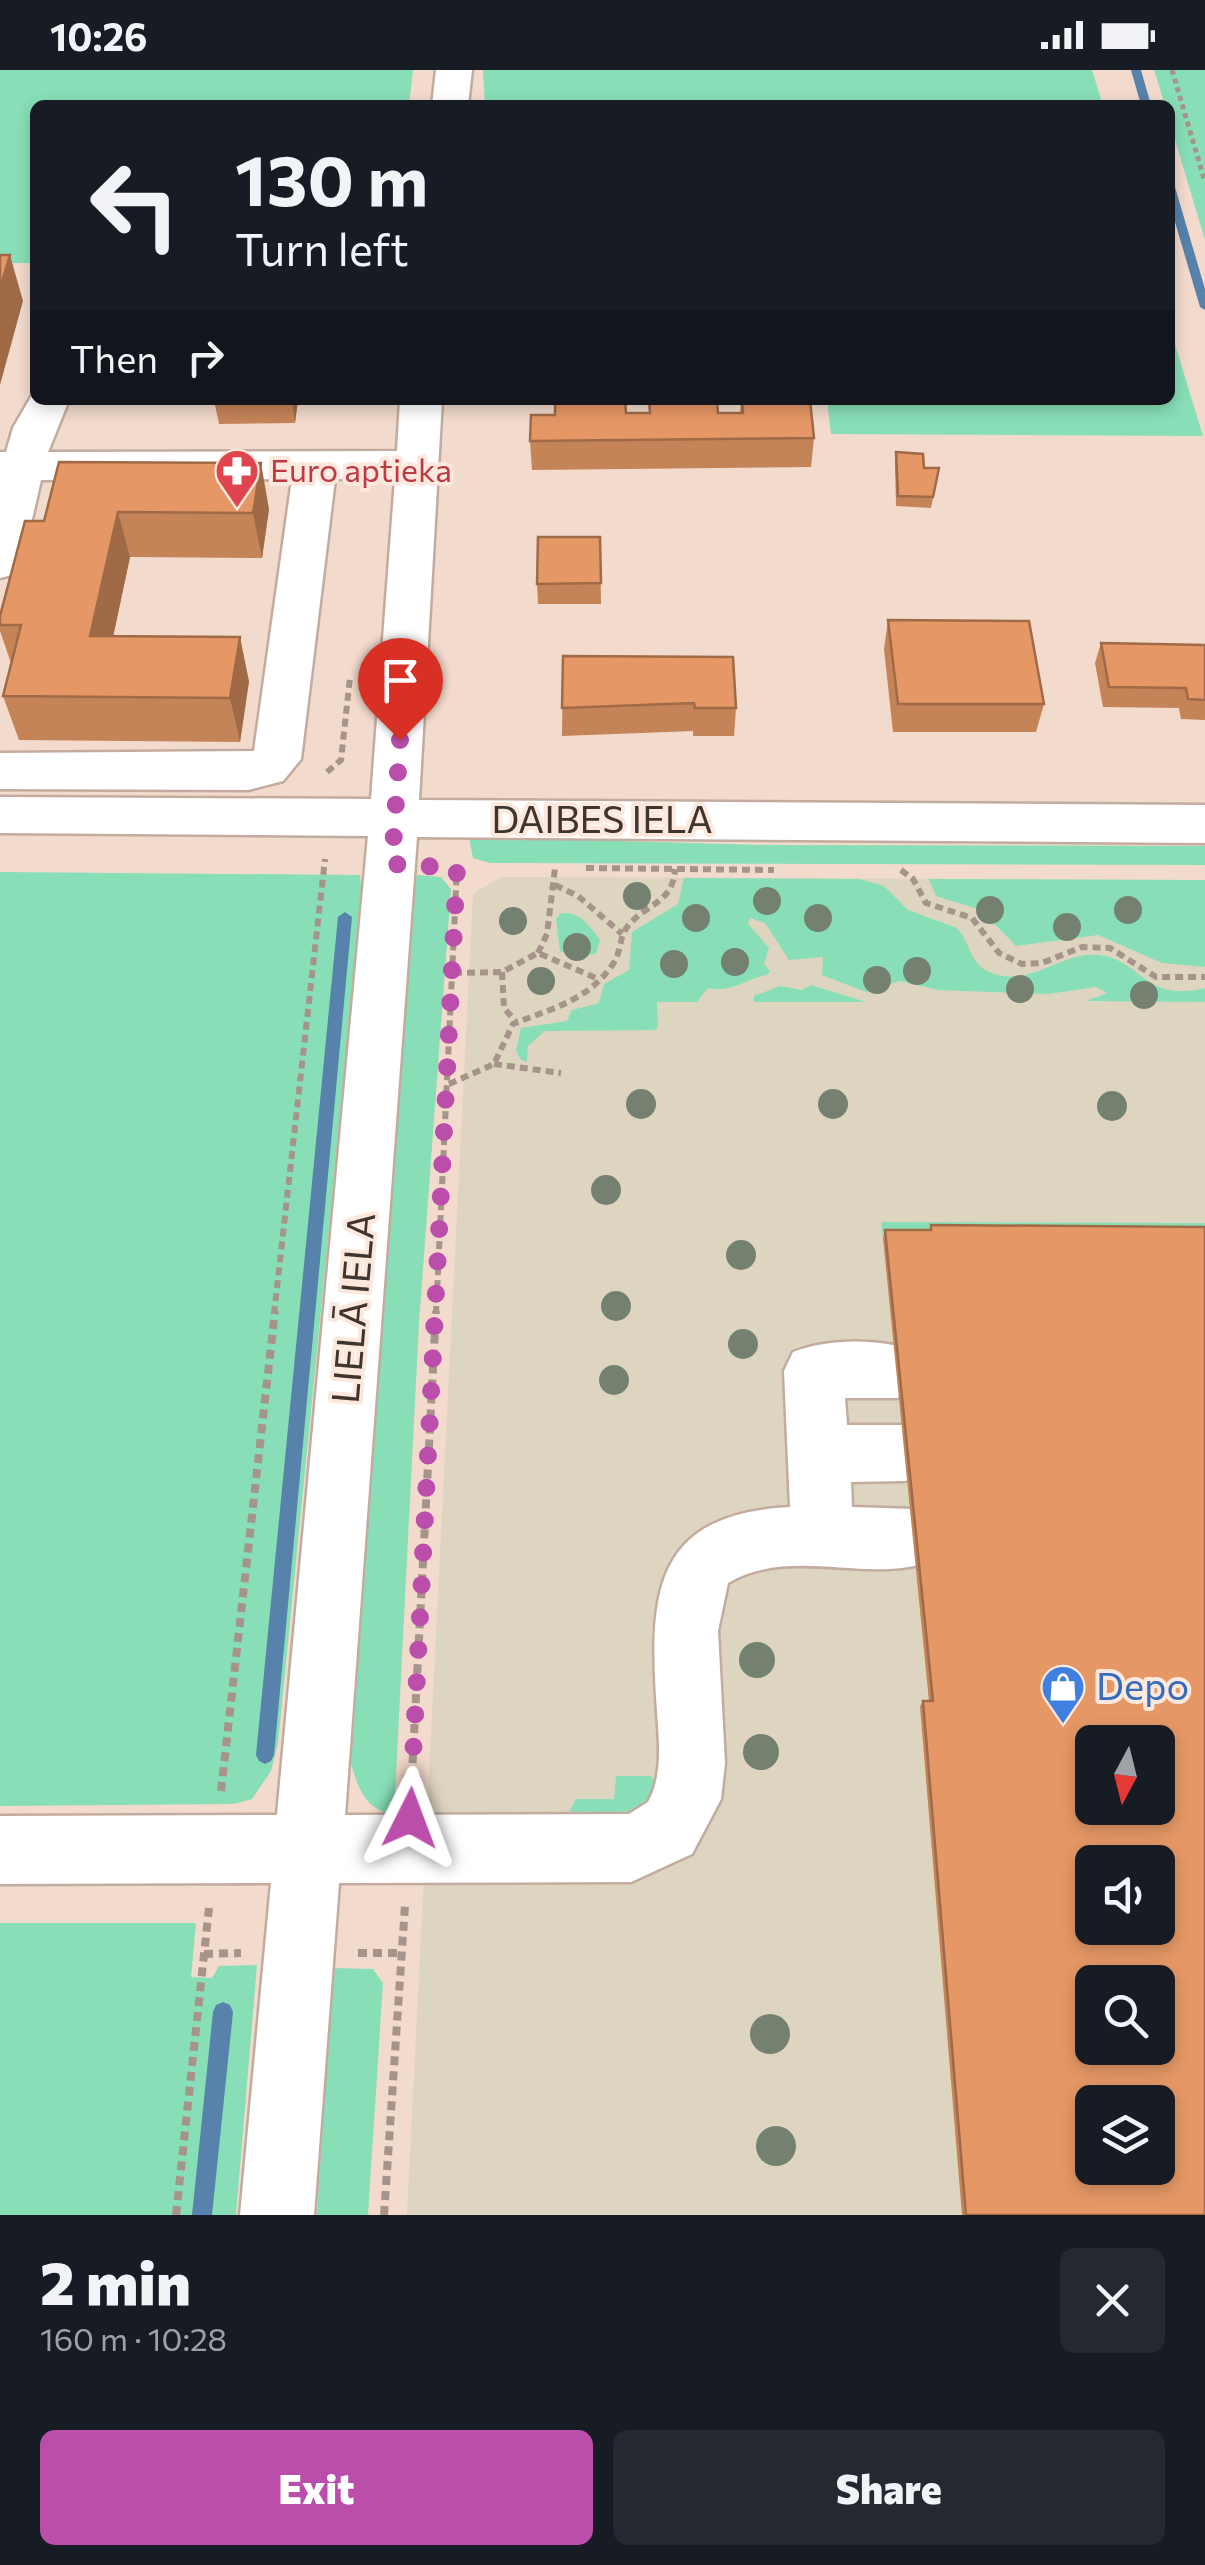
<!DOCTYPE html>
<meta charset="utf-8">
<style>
:root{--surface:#171b24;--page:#242831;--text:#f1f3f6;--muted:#9ea1a6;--accent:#bb4dab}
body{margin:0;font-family:Commissioner,sans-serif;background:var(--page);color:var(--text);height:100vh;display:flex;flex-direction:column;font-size:38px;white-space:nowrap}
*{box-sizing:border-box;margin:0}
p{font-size:32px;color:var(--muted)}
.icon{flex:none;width:55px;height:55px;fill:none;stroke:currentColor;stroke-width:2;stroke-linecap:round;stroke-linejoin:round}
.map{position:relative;height:2145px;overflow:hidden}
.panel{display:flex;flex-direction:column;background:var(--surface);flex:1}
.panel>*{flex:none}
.hud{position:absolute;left:30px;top:30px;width:1145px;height:305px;border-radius:15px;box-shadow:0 5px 15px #0003;background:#171b24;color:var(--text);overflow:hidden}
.needle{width:65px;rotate:187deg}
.controls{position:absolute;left:1075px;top:1655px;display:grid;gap:20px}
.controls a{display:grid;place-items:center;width:100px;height:100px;border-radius:15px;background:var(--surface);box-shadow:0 5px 15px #0003;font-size:50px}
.pin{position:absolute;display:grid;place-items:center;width:85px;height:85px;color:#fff;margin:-102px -42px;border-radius:50% 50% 50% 0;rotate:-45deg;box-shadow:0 0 10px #0007}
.pin .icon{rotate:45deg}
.me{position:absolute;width:110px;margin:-55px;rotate:3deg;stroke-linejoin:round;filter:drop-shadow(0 0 8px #0008)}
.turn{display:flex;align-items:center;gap:35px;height:210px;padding:0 40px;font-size:45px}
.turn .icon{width:130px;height:130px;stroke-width:2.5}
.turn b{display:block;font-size:70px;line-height:85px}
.then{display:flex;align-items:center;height:95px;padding:0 40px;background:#0003;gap:20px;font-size:38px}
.round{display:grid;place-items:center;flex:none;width:105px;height:105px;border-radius:15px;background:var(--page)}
.head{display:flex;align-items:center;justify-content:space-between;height:170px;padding:0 40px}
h1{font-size:60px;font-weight:800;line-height:75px}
.cta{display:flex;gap:20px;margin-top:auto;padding:20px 40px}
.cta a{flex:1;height:115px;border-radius:15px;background:var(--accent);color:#fff;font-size:40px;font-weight:800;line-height:115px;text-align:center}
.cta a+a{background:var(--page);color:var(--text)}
.status{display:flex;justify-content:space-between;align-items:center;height:70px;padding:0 50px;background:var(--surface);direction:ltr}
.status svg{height:28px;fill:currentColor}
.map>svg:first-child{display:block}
</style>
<div class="status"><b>10:26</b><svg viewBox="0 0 49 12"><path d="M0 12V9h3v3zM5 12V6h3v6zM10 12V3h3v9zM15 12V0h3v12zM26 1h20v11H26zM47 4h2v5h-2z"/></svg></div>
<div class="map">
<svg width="1205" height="2145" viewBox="0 0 1205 2145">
<rect width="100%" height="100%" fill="#f2dacc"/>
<path fill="#ded5c0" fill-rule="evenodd" d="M501 807 1205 810V2145H407L473 824ZM1092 1672H1158V1738H1092ZM1092 1792H1158V1858H1092ZM1092 1912H1158V1978H1092ZM1092 2032H1158V2098H1092Z"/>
<path fill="#88dfb7" d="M0 0H413L409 35H35V193H0Z
M483 0H1092L1103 35H485Z
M1154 0H1205V170L1170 53V35H1165Z
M1170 258 1203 366 831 364 827 330H1170Z
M469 767 766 775 1205 776V795L490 793 473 788Z
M0 802 360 805 362 828 278 1673 271 1701 252 1729 234 1734 0 1736Z
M417 805 441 807 451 819 419 1253 394 1745C365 1739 359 1720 351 1694L413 815Z
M684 808 860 809 884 816 908 840 957 858C972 875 969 896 994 904 1034 916 1061 881 1099 885 1143 890 1143 933 1205 918V932L1086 931 1107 923 1096 917 1048 924 938 920 900 911 866 922 822 905 823 887 789 890 765 853 750 848 748 854 769 878 764 894 770 901 767 905C745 909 733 923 708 918L697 932H657L658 958 654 960 545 961 528 976 527 992 520 989 516 980 521 958 567 951 572 940 599 933 604 914 629 900 632 862 678 834Z
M929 809 1205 810V897L1162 893 1098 865 1016 876 981 840 936 826Z
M561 843C581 842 589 855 600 870L596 884 578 886 560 881 556 849Z
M811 915 866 932H754V926L780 916 802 920Z
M881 1152 1205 1153V1166L883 1168Z
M616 1706H651L660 1719 637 1746 573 1747 570 1740 576 1729H614Z
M0 1853H196L191 1907 212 1908 219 1896 257 1895 236 2145H0Z
M332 1898 373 1899 383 1913 368 2145H317Z"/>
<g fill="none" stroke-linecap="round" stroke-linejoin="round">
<path fill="#5682ab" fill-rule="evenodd" d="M1131 0H1141L1151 35H1141Z
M1170 114 1175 117 1205 219V240L1200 237 1170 135Z
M345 842 352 847 274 1685 271 1691 265 1694 259 1691 256 1685 338 847Z
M223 1932 230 1935 233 1942 212 2145H192L213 1942 216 1935Z"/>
<defs>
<path id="minor" d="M436 0H472L468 35H432Z
M35 320V330H69L48 382 397 381 400 330H442L419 730 1205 735V773L417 767 345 1745 629 1744 648 1732C663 1706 659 1671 657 1642 649 1526 651 1444 790 1437L784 1301 793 1282C829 1268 882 1268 918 1282L927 1301 918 1320 897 1328H845L847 1355H905L926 1363 935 1383 926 1403 905 1411 851 1412 852 1437 913 1439 935 1448 944 1469 935 1490C869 1516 792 1475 728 1513L718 1561 725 1693 721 1729 692 1784 631 1812 339 1813 314 2145H240L271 1813 0 1814V1746L277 1745 368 766 0 763V727L371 729 395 409H335L301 689 283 711 248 720 0 719V683L254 681 292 409 41 410 22 493 16 504 0 508V382H6L13 358Z"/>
</defs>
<use href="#minor" stroke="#c3ac9f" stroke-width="5"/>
<path stroke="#a6948a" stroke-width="5" stroke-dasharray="5 4" stroke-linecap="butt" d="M1172 0 1205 112"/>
<path stroke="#a6948a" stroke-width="6" stroke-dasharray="8 5" stroke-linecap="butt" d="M327 702 341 690 350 607
M586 798 774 800
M901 800 913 809 926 833 972 848 999 883 1022 894 1042 893 1082 877 1110 878 1156 907H1205
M555 815 578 826 622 864
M538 883 547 864 555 798
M502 902 504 938 516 952
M454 903 502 902 538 883 596 908
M494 994 561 1003
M449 1014 494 994 513 954C552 938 588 931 613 894 621 883 619 868 627 857 646 833 673 834 675 799
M274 1244 325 789
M436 1244 457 798 451 797"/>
<path stroke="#a6948a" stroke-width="8" stroke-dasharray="9 6" stroke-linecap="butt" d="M221 1721 275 1241
M411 1723 436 1241
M358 1883H402
M204 1884 241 1883
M176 2145 209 1838
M384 2145 405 1835"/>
<use href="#minor" fill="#fff" fill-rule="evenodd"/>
</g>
<g fill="#748171">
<circle cx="637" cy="826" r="14"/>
<circle cx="767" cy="831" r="14"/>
<circle cx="990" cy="840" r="14"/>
<circle cx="1128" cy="840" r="14"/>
<circle cx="696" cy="848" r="14"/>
<circle cx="818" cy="848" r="14"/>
<circle cx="513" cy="851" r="14"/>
<circle cx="1067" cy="857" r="14"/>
<circle cx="577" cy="877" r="14"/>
<circle cx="735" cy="892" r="14"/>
<circle cx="674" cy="894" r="14"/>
<circle cx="917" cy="901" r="14"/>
<circle cx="877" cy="910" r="14"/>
<circle cx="541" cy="911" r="14"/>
<circle cx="1020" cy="919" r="14"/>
<circle cx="1144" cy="925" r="14"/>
<circle cx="641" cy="1034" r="15"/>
<circle cx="833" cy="1034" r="15"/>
<circle cx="1112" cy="1036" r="15"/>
<circle cx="606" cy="1120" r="15"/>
<circle cx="741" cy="1185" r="15"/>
<circle cx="616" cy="1236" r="15"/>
<circle cx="743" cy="1274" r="15"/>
<circle cx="614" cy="1310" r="15"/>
<circle cx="757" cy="1590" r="18"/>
<circle cx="761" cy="1682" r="18"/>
<circle cx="770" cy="1964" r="20"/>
<circle cx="776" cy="2076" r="20"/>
</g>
<path fill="#c58358" d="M214 330H298L295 353 219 354Z
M649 330 718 343H740L741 330H810L814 368 811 397 532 400 530 371 626 343H649Z
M896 382 924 398H939L931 438 896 436 895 393Z
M59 392 269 439 262 488 130 487 113 566 249 611 240 672 19 670 3 626 11 593 0 561V546L44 451Z
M600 467 601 534H538L537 514Z
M888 550 1044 634 1036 662H893L884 579Z
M1101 573 1205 575V650L1181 649 1179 638 1103 637 1095 593Z
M563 586 736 638 734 666H693V661L562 666Z
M931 1155 1205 2145H962L920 1636 923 1631H929L883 1168 885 1160H930Z"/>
<path fill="#a06a47" d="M10 185 23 231 0 315V218Z
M292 330H298L295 353Z
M261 393 269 439 262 488 253 443Z
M118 442 130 487 104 610 90 566Z
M240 567 249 611 240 672 230 628Z"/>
<path fill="#e59866" stroke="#a06a47" stroke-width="2.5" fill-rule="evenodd" d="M0 185H10L0 218Z
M555 330H625L626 343H650L649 330H717L718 343H743L742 330H810L814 368 530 371 531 345H555Z
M896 382 923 384 924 398H939L933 427 898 426Z
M59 392 261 393 253 443 118 442 90 566 240 567 230 628 3 626 21 555H0V546L25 451H44Z
M538 467H600L601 513 537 514Z
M888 550 1029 551 1044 634H898Z
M1101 573 1205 575V630L1188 629 1186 618 1109 617Z
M563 586 733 587 736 638H695L694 633 562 638Z
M931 1155 1205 1157V2145H966L923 1631H933L885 1160H931ZM1092 1672H1158V1738H1092ZM1092 1792H1158V1858H1092ZM1092 1912H1158V1978H1092ZM1092 2032H1158V2098H1092Z"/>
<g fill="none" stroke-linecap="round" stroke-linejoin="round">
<path stroke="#bb4dab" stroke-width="18" stroke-dasharray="0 32.4" d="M400 670 392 794 457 798 410 1748"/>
</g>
<defs>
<symbol id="pharmacy-pin" viewBox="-11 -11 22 30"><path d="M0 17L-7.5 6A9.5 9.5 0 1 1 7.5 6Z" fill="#e0444e" stroke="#fce8dd"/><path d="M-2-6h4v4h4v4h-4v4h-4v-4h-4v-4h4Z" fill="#fff"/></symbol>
<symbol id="shop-pin" viewBox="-11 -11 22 30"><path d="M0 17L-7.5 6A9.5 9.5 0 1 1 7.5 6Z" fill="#3f7fe0" stroke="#fce8dd"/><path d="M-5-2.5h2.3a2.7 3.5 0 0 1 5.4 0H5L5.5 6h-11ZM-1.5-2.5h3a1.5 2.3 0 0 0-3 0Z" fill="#fff"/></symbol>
</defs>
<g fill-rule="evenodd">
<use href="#pharmacy-pin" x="212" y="376" width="50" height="68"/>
<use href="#shop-pin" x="1038" y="1592" width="50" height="68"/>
</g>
<g text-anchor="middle" stroke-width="8" stroke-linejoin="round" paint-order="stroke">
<g font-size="32" fill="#be3a42" stroke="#fce8dd" text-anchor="start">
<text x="270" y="412">Euro aptieka</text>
</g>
<g font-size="38" fill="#3e352f" stroke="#fce8dd">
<text x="602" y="763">DAIBES IELA</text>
<text transform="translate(354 1238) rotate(-85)" y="13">LIELĀ IELA</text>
</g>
<g font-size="38" fill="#366cbe" stroke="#fce8dd" text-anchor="start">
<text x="1096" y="1630">Depo</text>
</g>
</g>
</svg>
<div class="controls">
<a><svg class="needle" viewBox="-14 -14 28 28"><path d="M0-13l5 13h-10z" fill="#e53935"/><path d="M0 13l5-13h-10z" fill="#9ea1a6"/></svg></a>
<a><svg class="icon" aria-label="sound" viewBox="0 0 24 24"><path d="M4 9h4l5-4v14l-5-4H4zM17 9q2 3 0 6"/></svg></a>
<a><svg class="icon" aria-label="search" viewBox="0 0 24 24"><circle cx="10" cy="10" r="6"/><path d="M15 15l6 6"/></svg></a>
<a><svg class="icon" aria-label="layers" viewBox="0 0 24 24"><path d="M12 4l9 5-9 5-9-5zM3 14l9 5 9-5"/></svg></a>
</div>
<div class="pin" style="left:400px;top:670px;background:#d93025"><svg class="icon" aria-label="arrive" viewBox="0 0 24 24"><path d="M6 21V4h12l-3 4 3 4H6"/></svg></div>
<svg class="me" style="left:410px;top:1748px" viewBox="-20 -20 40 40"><path d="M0-17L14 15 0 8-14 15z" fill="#bb4dab" stroke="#fff" stroke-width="4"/></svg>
<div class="hud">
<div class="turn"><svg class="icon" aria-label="left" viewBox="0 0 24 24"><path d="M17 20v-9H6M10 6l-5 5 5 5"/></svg><div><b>130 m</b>Turn left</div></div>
<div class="then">Then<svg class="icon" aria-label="right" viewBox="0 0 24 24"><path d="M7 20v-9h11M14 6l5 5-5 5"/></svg></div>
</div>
</div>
<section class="panel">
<div class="head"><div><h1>2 min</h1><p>160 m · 10:28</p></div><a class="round"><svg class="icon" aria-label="close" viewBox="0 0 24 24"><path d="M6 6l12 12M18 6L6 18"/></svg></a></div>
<div class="cta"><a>Exit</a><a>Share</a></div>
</section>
